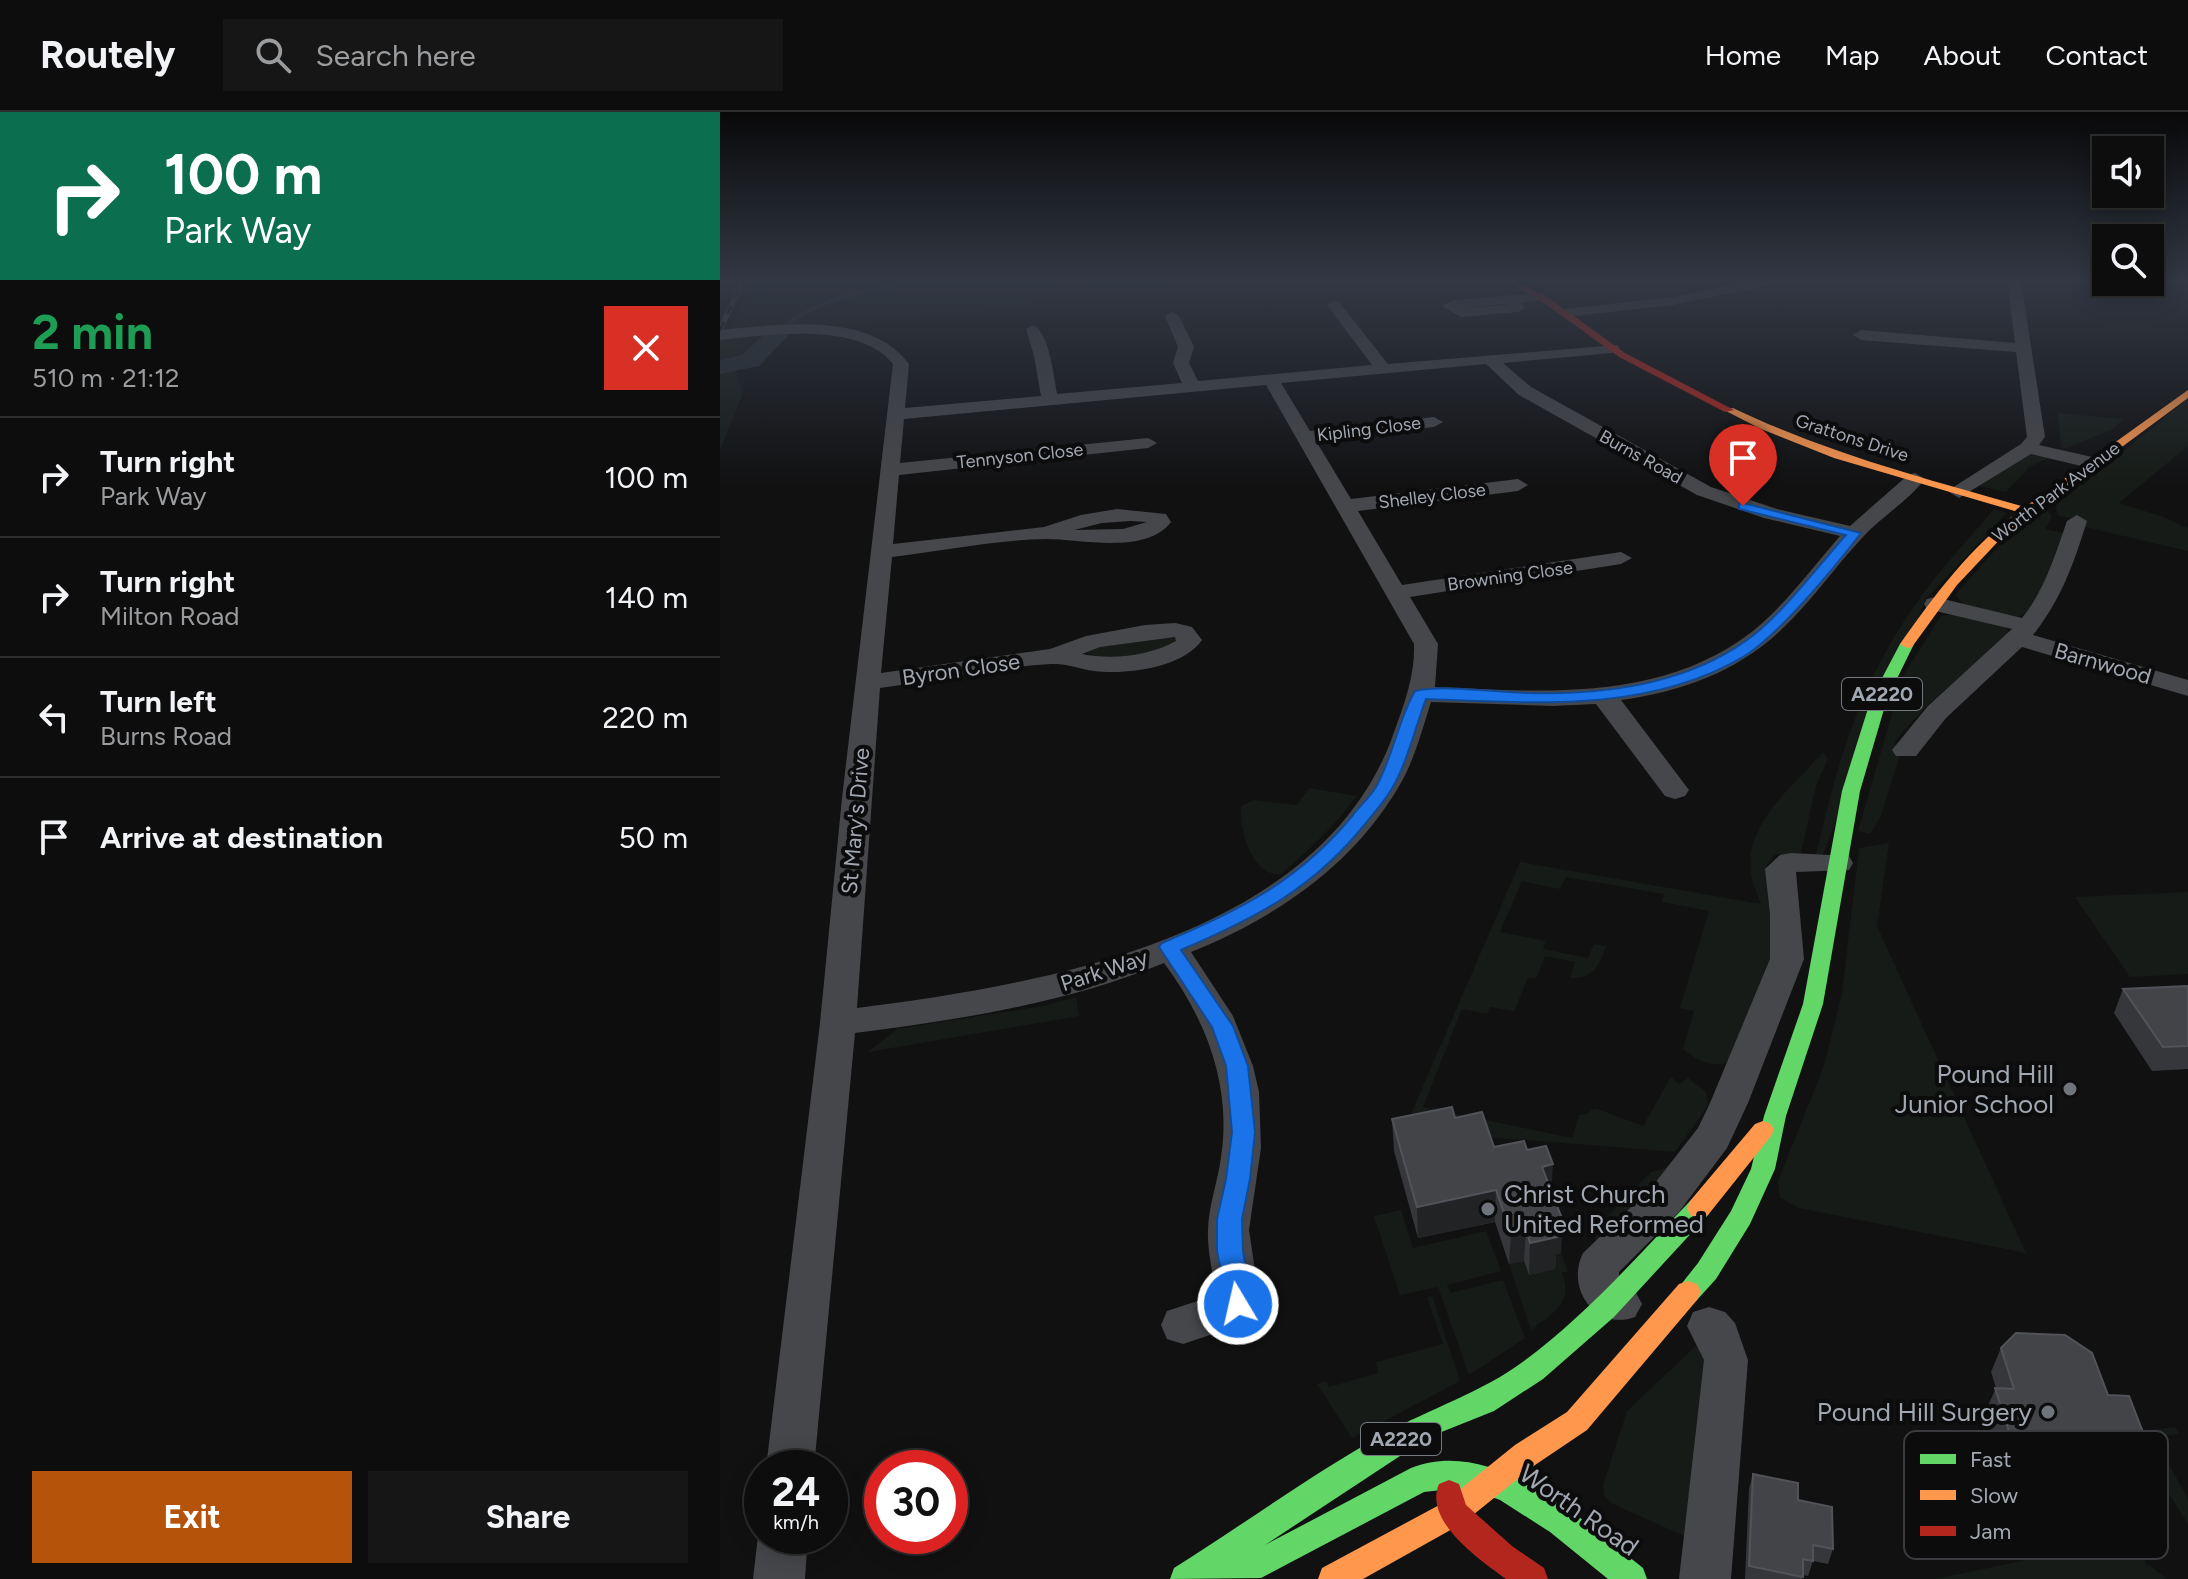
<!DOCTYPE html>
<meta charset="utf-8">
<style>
:root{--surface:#0d0d0e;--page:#161617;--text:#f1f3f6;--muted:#9a9c9e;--line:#2d2d2e;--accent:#b45309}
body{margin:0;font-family:Figtree,sans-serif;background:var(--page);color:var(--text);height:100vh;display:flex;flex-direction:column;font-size:30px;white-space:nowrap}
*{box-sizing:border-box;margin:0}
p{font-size:26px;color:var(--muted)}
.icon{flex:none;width:44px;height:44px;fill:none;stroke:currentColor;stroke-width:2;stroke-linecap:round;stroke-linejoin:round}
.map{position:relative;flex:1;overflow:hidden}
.drawer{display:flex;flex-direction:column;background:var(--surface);width:720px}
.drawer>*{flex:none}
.hud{background:#0b6e4f;color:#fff;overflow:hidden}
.fabs{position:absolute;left:1372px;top:24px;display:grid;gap:16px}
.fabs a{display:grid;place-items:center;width:72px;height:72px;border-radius:0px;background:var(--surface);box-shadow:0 4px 20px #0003,0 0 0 2px var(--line);font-size:40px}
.speed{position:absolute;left:24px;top:1338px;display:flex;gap:16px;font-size:40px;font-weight:700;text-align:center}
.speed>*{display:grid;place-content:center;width:104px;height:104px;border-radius:50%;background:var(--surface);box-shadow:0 4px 20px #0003,0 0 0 2px var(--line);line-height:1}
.speed small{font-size:20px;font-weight:400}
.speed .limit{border:12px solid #d22;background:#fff;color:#111}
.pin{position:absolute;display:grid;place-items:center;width:68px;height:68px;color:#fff;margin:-82px -34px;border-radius:50% 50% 50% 0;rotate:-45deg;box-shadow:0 0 8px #0007}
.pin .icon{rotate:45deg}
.me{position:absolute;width:88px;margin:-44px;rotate:351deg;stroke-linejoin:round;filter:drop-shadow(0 0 6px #0008)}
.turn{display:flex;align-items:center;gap:28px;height:168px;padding:0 32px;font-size:36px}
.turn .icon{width:104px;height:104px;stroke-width:2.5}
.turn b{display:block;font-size:56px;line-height:68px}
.round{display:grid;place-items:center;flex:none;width:84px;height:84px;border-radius:0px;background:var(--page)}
.summary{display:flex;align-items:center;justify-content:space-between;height:136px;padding:0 32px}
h1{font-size:48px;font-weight:700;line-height:60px;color:#1e9e55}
.primary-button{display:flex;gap:16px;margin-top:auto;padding:16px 32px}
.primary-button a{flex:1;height:92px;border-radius:0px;background:var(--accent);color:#fff;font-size:32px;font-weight:700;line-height:92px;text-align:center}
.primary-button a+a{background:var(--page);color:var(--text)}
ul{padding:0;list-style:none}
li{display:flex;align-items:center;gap:24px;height:120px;padding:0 32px;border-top:2px solid var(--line)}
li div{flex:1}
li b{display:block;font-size:30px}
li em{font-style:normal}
header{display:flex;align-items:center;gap:48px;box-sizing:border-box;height:112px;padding:0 40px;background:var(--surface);border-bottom:2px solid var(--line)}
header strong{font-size:38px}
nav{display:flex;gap:44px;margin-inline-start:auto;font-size:28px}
.search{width:560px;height:72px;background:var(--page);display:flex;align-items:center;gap:20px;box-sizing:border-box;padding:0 28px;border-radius:0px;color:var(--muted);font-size:30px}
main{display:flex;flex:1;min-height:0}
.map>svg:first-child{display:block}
</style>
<header>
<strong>Routely</strong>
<div class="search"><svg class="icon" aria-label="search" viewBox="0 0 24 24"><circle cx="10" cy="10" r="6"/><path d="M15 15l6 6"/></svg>Search here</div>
<nav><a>Home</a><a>Map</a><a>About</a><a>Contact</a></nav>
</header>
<main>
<section class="drawer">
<div class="hud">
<div class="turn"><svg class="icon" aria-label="right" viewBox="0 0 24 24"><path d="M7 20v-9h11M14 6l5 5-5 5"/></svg><div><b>100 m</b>Park Way</div></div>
</div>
<div class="summary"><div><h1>2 min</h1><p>510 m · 21:12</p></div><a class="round" style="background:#d93025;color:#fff"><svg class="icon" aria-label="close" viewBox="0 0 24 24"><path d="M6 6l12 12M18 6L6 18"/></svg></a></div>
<ul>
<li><svg class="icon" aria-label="right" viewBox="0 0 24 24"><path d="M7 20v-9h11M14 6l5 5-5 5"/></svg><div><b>Turn right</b><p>Park Way</p></div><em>100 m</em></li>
<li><svg class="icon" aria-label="right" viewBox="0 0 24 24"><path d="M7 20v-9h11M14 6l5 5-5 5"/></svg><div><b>Turn right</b><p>Milton Road</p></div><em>140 m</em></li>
<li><svg class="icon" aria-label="left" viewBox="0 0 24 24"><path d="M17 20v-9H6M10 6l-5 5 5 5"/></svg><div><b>Turn left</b><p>Burns Road</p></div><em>220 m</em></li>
<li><svg class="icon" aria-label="arrive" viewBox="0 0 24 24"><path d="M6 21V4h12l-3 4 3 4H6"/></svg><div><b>Arrive at destination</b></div><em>50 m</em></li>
</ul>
<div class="primary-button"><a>Exit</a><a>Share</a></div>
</section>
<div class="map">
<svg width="1468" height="1467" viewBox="0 0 1468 1467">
<rect width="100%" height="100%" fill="#111112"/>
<path fill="#161b17" d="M32 169H342L325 174 313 186 317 195 84 215 12 217Z
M375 169H446L443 175C419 175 395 188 373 175Z
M82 221 61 222 32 252 15 255 23 281 0 338V226Z
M1468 287V334L1399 391 1441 404 1468 416V439L1365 415V410L1337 403 1336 394 1340 389Z
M1338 301 1403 307 1394 316 1346 337 1341 335Z
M1308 343 1331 345 1309 355 1286 380 1259 374Z
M1326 394 1332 405 1325 417 1343 421C1337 440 1319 506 1294 505 1278 505 1259 497 1244 493L1235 483 1278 435Z
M1274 397 1287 401 1206 487 1102 744 1096 743C1116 655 1138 579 1188 503 1213 465 1245 431 1274 397Z
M1234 502 1286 515 1291 522C1251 558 1206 588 1174 631L1181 639 1161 704 1150 722 1138 719 1183 564 1221 504Z
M457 523 456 536 390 547 367 542 370 535Z
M1103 640 1108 647 1096 674 1081 741 1054 743 1047 752V774L1056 798 1052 842 1010 950C992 956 978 949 963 937L974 899 960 896 989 799 942 790 944 782 846 765 840 777 802 769 780 820 826 829 823 837 868 846 874 832 886 834C879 854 873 867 850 866L855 850 825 844 816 867 808 866 794 899 770 895 767 902 742 897 703 995 852 1026 859 1003 866 1002 875 996 923 1014 951 965 959 972 968 966 986 980 988 994 955 1040 684 1018 800 750 1041 792C1038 783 1033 773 1031 762 1023 713 1074 673 1103 640Z
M589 676 637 684C615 714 589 738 561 762 532 765 519 717 521 694L534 688 577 693Z
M1169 731 1157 814 1306 1141 1079 1096 1060 1086 1058 1069 1104 954 1122 881 1139 736Z
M1468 780V862L1410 865 1355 785Z
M356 885 359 904 148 940 177 917 323 894Z
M945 1056 949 1061 877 1131 872 1120 931 1060Z
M681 1098 693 1136 766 1119 781 1159 727 1173 731 1181 783 1168 805 1226 749 1263 718 1175 680 1183 654 1104Z
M841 1141 848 1159 842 1161C854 1192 833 1200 811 1218L789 1152 804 1149 809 1162 829 1143Z
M712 1184 740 1269 632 1326 597 1272 606 1269 609 1275 658 1261 656 1250 723 1232 707 1185Z
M983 1227 988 1236 975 1429 891 1391 884 1383 883 1373 907 1299Z
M1455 1315 1459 1322 1434 1325 1468 1387V1412L1410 1321Z
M1400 1405 1409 1410 1426 1451 1447 1467H1215L1312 1447 1302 1418 1310 1414 1320 1416 1329 1437 1399 1426 1393 1410Z"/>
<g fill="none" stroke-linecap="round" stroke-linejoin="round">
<path stroke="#252d32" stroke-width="4" d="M63 215C106 182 155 177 208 169"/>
<path fill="#252d32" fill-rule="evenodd" d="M56 217 64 219 68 224 39 254 0 262V248L22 243 48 219Z"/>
<path fill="#46474a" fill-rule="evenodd" d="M1031 169H1056L1049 173 953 193 845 205 838 201 845 197 953 185Z
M1287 169H1301L1325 325 1319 333 1381 347 1383 351 1374 357 1311 342 1239 386 1229 380 1232 376 1301 332 1307 325 1296 240 1141 228 1133 223 1141 218 1295 231Z
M819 181 824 182V188L801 191 805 196 798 200 741 205 722 194 734 188ZM785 192 786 193 742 196Z
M614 189 619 190 668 252 897 233 900 236 892 241 783 251 811 275 991 375 1057 397 1130 414 1188 363 1195 361 1205 367C1188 389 1161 405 1142 426 1114 456 1091 490 1061 518 1017 560 960 580 901 588L969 678 965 684 955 687 945 684 876 592 833 594 711 590C702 618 694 650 678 676 631 755 555 806 471 840L513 904 533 954 539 980 541 1036 529 1118 540 1192 533 1205 523 1212 463 1232 447 1227 441 1213 447 1199 496 1183C493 1161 487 1139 488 1117 489 1092 498 1069 501 1045 512 974 486 907 444 851 347 891 238 908 135 921L94 1356H46L100 911 122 686 173 252C139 209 49 223 0 228V218C58 213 149 198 189 252L185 296 321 284 314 244 306 217 313 213C329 219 334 265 337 282L462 271 453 251 458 235 445 204 452 200 459 204 474 235 469 251 478 269 652 253 607 193ZM766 252 799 283 977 383 1044 406 1120 424C1092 456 1066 492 1033 519 942 590 823 580 715 575L718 532 690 485 901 452 912 446 901 440 682 473 638 399 798 379 808 373 798 367 631 387 596 329 714 315 723 310 714 305 590 319 561 271ZM546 273 694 532C695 566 683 595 672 626 598 825 322 873 137 896L160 576C217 568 274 555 331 552 345 551 360 557 374 559 406 563 463 556 482 528L472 515 455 511 425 513 366 524 330 537 161 561 172 445C222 439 275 428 326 427 361 427 426 443 451 410L446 402 397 397 361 403 324 415 173 432 179 363 428 336 437 331 428 326 180 351 184 307ZM411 409 427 410 403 417 354 418 382 411ZM455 525 456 529C429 544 393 548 362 542L380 535Z
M1357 403 1367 409C1354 451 1341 488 1313 523L1468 568V584L1302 535 1226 606 1196 644H1176L1172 638 1208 594 1292 517 1207 497 1204 492 1207 487 1215 485 1302 506C1325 478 1335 443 1347 409Z
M1071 741 1129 744 1133 751 1129 758 1076 760 1084 847 1028 991 1007 1036 959 1100 899 1160V1164L915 1179 922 1192 915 1205C877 1219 845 1178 863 1141L931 1076 978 1016 990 991 1050 847V802L1045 757 1060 743Z
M989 1195 1005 1200 1015 1211 1028 1248 1011 1467H959L984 1248 967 1214 973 1200Z
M42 1414V1424H88L85 1467H33L38 1424Z"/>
<path fill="#63d668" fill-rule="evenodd" d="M1187 528 1194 532 1167 587 1140 679 1103 892 1066 1004 1055 1057 1030 1112 996 1167 977 1188 968 1191 959 1188 955 1180 978 1151 1011 1099 1031 1057 1044 1004 1083 892 1122 679 1151 587 1180 532Z
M979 1086 988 1089 991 1096 988 1103 894 1205 823 1267 774 1299 719 1321 680 1344 545 1433 691 1356C773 1323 864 1409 923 1456L927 1467H888L830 1420 780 1388 761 1381 731 1377 704 1380 541 1466 450 1467 454 1456C524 1412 592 1362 664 1322 711 1296 761 1281 804 1249 866 1203 917 1145 970 1089Z"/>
<path fill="#ff974d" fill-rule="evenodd" d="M1468 278V286L1287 420 1237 473 1192 535 1187 536 1180 532C1214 484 1250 435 1298 400L1114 346 1041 317 1004 298 1013 296C1107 341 1206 367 1305 395Z
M1043 1009 1051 1012 1054 1018 1051 1024 988 1103 979 1106 970 1103 967 1096 970 1089 1035 1012Z
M968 1169 977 1172 981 1180 977 1188 867 1318 815 1353 743 1411 643 1467H598L602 1456 723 1391 795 1333 847 1300 959 1172Z"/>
<path fill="#b3261e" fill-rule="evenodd" d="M787 169H796L833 189 905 241 1014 298 1005 300 899 245 827 193Z
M729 1368 739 1372 746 1393 792 1434 824 1456 828 1467H786C760 1448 703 1409 719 1372Z"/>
<defs>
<path id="rail" d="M0 178 5 169
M0 218 23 169"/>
</defs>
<use href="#rail" stroke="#464749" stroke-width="5"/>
<use href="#rail" stroke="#0c0c0d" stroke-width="3" stroke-dasharray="9" stroke-linecap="butt"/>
</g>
<path fill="#36373b" d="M1468 874V957L1432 959 1394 901 1403 877Z
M735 1006 774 1035 807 1038 831 1078 841 1141 836 1142 835 1157 809 1163 804 1149 789 1152 775 1110 698 1126 674 1039 672 1007Z
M1281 1236 1388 1283 1424 1323 1411 1346 1376 1345 1370 1356 1281 1353 1265 1300 1276 1276 1271 1260Z
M1033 1362 1078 1388 1113 1437 1108 1452 1093 1449 1088 1464 1083 1463 1082 1467H1025L1029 1377Z"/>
<path fill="#222325" d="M833 1052 831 1084 822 1055Z
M776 1078 775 1110 698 1126 697 1095Z
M843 1109 841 1141 836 1142 835 1157 809 1163 810 1131 832 1111Z
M806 1117 804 1149 789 1152 791 1121Z"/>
<path fill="#424448" stroke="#515358" stroke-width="2" d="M1468 874V934L1443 935 1403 877Z
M732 995 735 1006 762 1000 774 1035 804 1029 807 1038 826 1034 833 1052 822 1055 843 1109 832 1111 837 1125 810 1131 806 1117 791 1121 776 1078 697 1095 672 1007Z
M1296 1221 1345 1223 1372 1241 1388 1283 1409 1284 1424 1323 1378 1321 1382 1332 1292 1329 1275 1276 1294 1277 1281 1236Z
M1033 1362 1078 1371V1388L1112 1395 1113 1437 1093 1433V1449L1083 1447V1465L1029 1454Z"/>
<linearGradient id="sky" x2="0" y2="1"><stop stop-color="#09090a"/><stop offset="0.45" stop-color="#323844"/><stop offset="1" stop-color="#323844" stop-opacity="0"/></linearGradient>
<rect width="1468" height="374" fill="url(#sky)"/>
<path fill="#1a73e8" stroke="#114b97" stroke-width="2" d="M1023 391 1141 421C1115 455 1058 524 1023 545 927 601 813 591 706 587 695 616 687 652 671 678 664 690 654 701 645 712 594 776 536 806 461 838L513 914 528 954 535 1020 530 1067 522 1107 523 1139 532 1192 528 1200 518 1204 509 1200 497 1139V1107L506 1067 512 1020 506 954 492 915 439 835 442 831C519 799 579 769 633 703 640 694 650 685 656 675 673 645 678 608 695 579 725 572 778 581 810 581 888 583 973 571 1035 522 1066 497 1099 453 1126 423L1019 397V392Z"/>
<g fill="#6f737a" stroke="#0c0c0d" stroke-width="3">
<circle cx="1350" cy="977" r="8"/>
<circle cx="768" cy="1097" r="8"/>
<circle cx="1328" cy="1300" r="8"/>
</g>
<g text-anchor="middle" stroke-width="8" stroke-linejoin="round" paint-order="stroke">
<g font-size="18" fill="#a2a8b2" stroke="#0c0c0d">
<text transform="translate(649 317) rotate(-7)" y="6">Kipling Close</text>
<text transform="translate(1132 326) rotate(18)" y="6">Grattons Drive</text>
<text transform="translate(300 344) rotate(-6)" y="6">Tennyson Close</text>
<text transform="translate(921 345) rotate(29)" y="6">Burns Road</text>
<text transform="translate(1336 380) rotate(-37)" y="6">Worth Park Avenue</text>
<text transform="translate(712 384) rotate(-7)" y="6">Shelley Close</text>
<text transform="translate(790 464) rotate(-8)" y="6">Browning Close</text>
</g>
<g fill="#0c0c0d" stroke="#757980" stroke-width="2">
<rect x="1122" y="566" width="80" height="32" rx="6"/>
<rect x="641" y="1311" width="80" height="32" rx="6"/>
</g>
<g font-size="20" font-weight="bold" fill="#a2a8b2">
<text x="1162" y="589">A2220</text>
<text x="681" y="1334">A2220</text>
</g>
<g font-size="22" fill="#a2a8b2" stroke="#0c0c0d">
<text transform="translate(1383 551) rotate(16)" y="8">Barnwood</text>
<text transform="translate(241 557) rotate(-8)" y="8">Byron Close</text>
<text transform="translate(135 709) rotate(-85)" y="8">St Mary's Drive</text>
<text transform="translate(384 858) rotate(-18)" y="8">Park Way</text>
</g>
<g font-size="26" fill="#a2a8b2" stroke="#0c0c0d" text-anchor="end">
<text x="1334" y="971">Pound Hill<tspan x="1334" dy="30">Junior School</tspan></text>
<text x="784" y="1091" text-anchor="start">Christ Church<tspan x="784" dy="30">United Reformed</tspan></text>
<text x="1312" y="1309">Pound Hill Surgery</text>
</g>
<g font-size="26" fill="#a2a8b2" stroke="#0c0c0d">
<text transform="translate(859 1398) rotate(35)" y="9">Worth Road</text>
</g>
</g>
<rect x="1184" y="1319" width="264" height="128" rx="12" fill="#0c0c0d" stroke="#393b3f" stroke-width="2"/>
<rect x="1200" y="1342" width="36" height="10" fill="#63d668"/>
<rect x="1200" y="1378" width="36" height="10" fill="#ff974d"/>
<rect x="1200" y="1414" width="36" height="10" fill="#b3261e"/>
<g font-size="22" fill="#a2a8b2">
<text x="1250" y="1355">Fast</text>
<text x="1250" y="1391">Slow</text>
<text x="1250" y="1427">Jam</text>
</g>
</svg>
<div class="fabs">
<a><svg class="icon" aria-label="sound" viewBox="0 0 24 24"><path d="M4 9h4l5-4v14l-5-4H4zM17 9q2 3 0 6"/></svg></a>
<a><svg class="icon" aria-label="search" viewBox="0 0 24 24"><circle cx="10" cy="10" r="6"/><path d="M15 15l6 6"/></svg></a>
</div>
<div class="speed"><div>24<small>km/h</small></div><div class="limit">30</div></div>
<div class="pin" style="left:1023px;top:394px;background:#d93025"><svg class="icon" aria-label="arrive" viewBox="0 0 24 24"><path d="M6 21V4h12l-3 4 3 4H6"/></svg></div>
<svg class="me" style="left:518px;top:1192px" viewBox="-20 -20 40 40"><circle r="17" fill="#1a73e8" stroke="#fff" stroke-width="3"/><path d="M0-11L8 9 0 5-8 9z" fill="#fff"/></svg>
</div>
</main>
